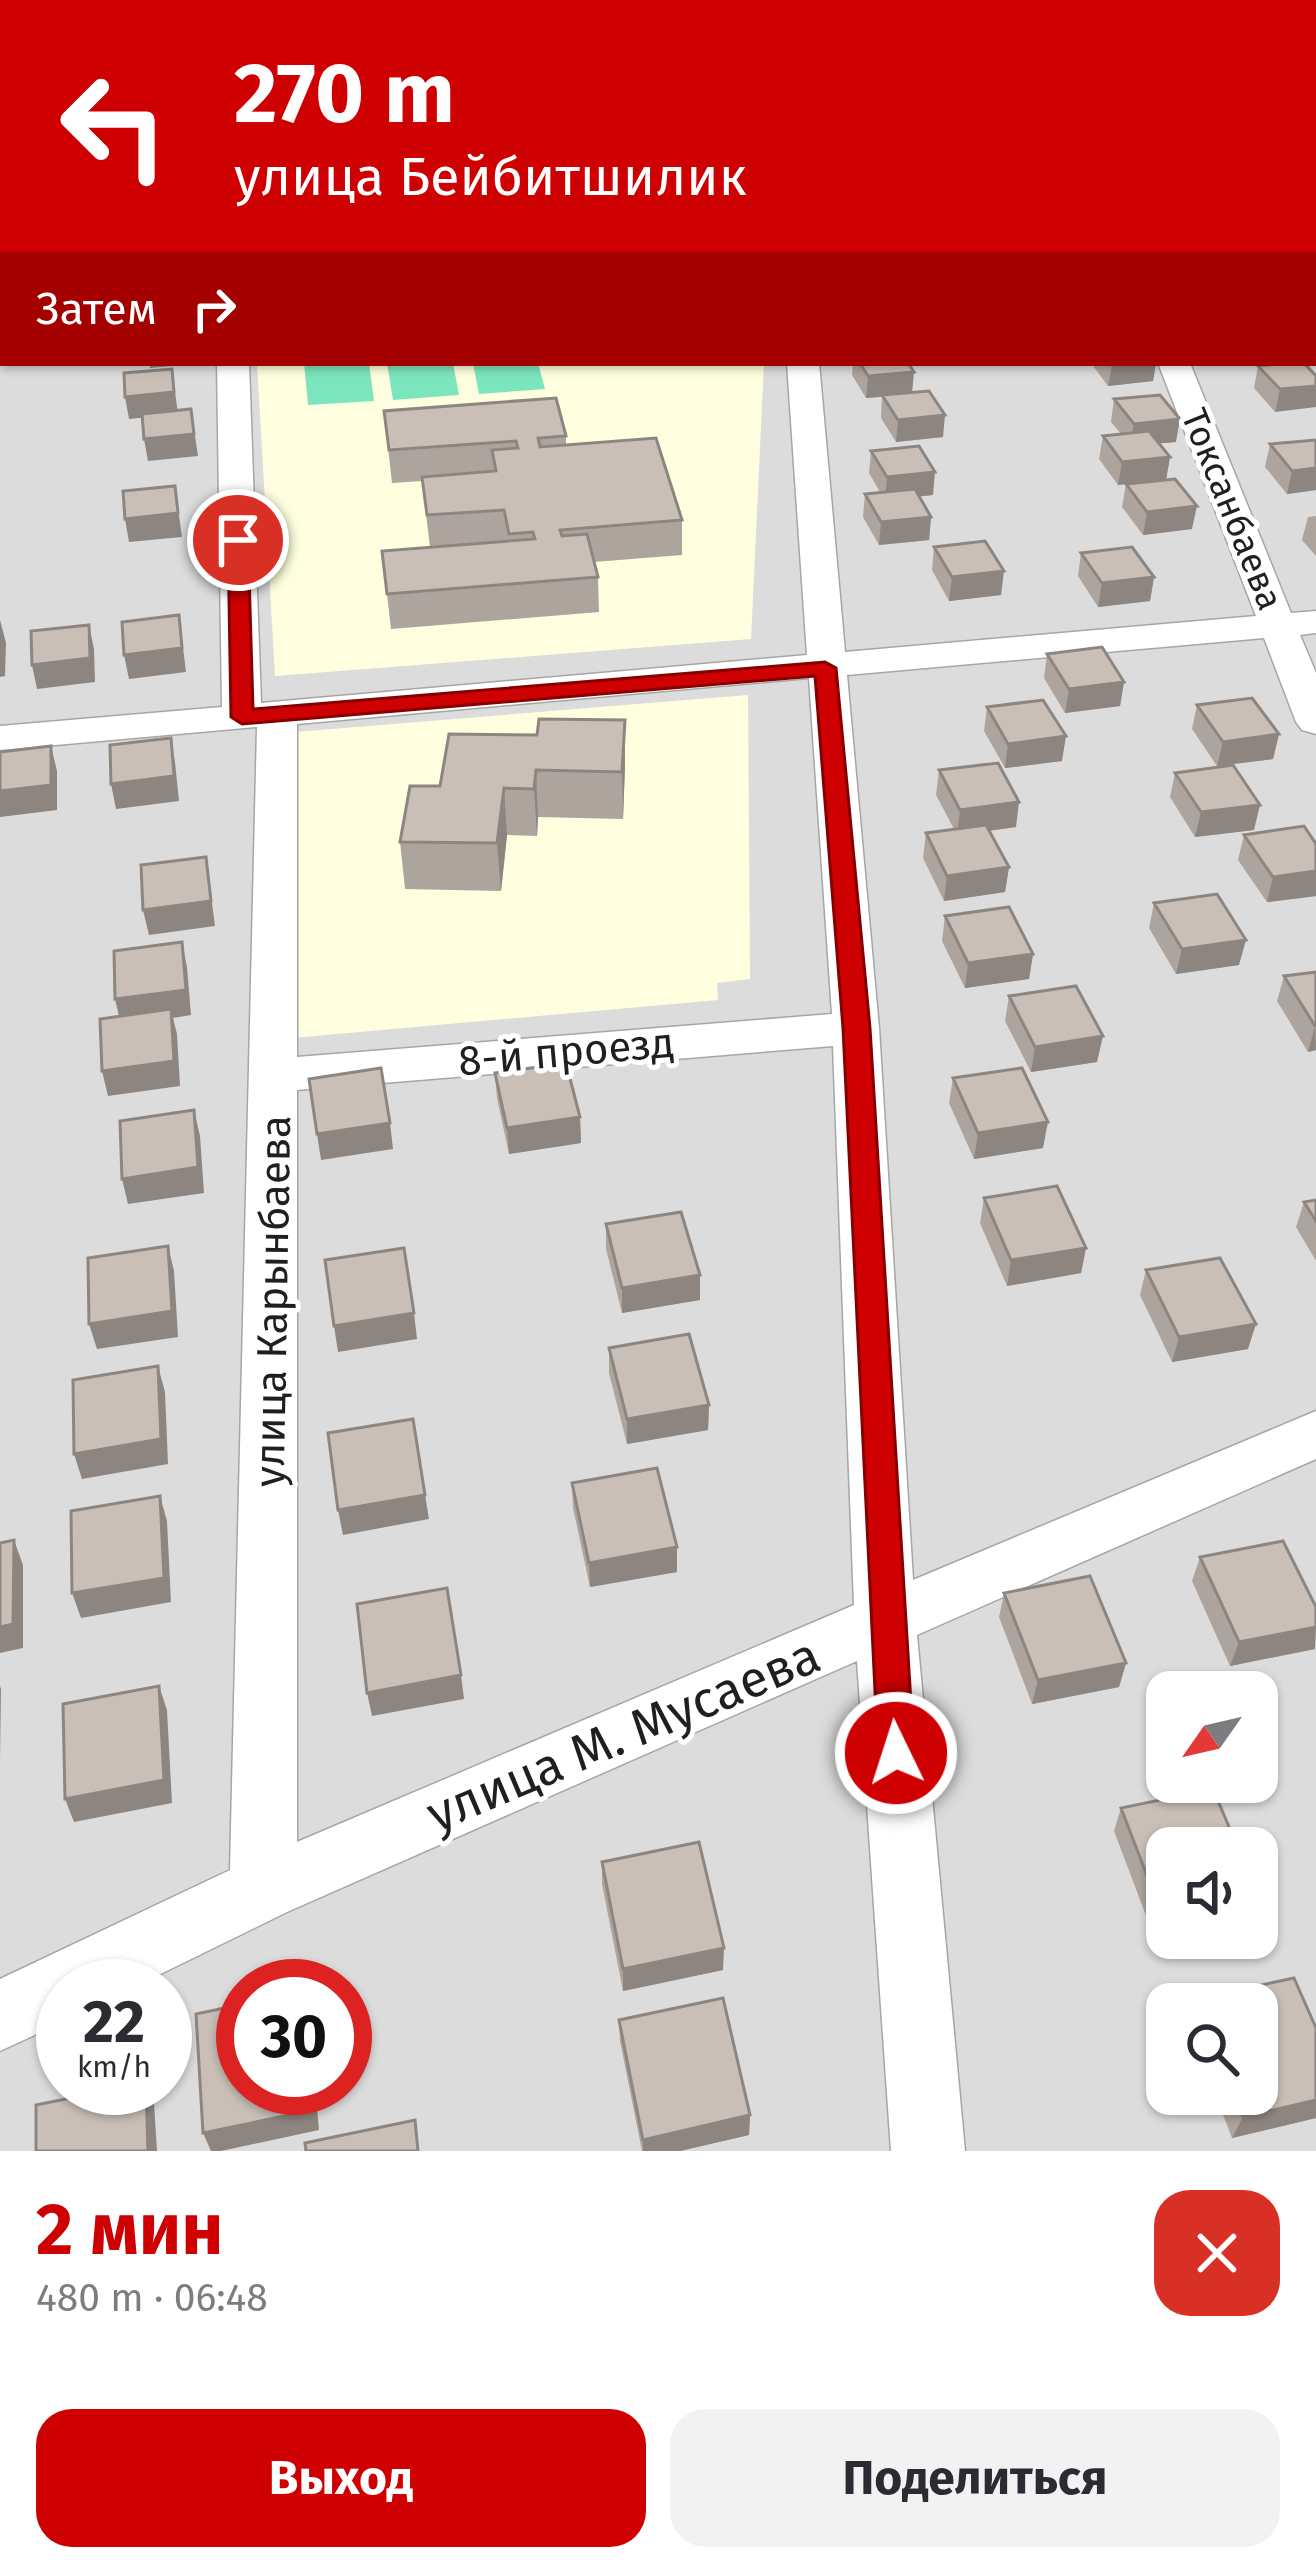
<!DOCTYPE html>
<html lang="ru">
<meta charset="utf-8">
<style>
:root{--surface:#fff;--page:#f2f2f3;--text:#2b2b33;--muted:#7c7c81;--accent:#ce0001}
body{margin:0;font-family:"Fira Sans",sans-serif;background:var(--page);color:var(--text);height:100vh;display:flex;flex-direction:column;font-size:45px;white-space:nowrap}
*{box-sizing:border-box;margin:0}
p{font-size:39px;color:var(--muted)}
.icon{flex:none;width:66px;height:66px;fill:none;stroke:currentColor;stroke-width:2;stroke-linecap:round;stroke-linejoin:round}
.map{position:relative;height:2151px;overflow:hidden}
.panel{display:flex;flex-direction:column;background:var(--surface);flex:1}
.panel>*{flex:none}
.banner{position:absolute;left:0px;top:0px;width:1317px;height:366px;box-shadow:0 3px 9px #0004;background:#ce0001;color:#fff;overflow:hidden}
.needle{width:78px;rotate:236deg}
.tools{position:absolute;left:1146px;top:1671px;display:grid;gap:24px}
.tools a{display:grid;place-items:center;width:132px;height:132px;border-radius:24px;background:var(--surface);box-shadow:0 3px 9px #0004;font-size:60px}
.speed{position:absolute;left:36px;top:1959px;display:flex;gap:24px;font-size:60px;font-weight:700;text-align:center}
.speed>*{display:grid;place-content:center;width:156px;height:156px;border-radius:50%;background:var(--surface);box-shadow:0 3px 9px #0004;line-height:1}
.speed small{font-size:30px;font-weight:400}
.speed .limit{border:18px solid #d22;background:#fff;color:#111}
.pin{position:absolute;display:grid;place-items:center;width:102px;height:102px;color:#fff;margin:-51px;border:6px solid #fff;border-radius:50%;box-shadow:0 3px 12px #0007}
.me{position:absolute;width:132px;margin:-66px;rotate:356deg;stroke-linejoin:round;filter:drop-shadow(0 0 9px #0008)}
.turn{display:flex;align-items:center;gap:42px;height:252px;padding:0 36px;font-size:54px}
.turn .icon{width:156px;height:156px;stroke-width:2.5}
.turn b{display:block;font-size:84px;line-height:102px}
.then{display:flex;align-items:center;height:114px;padding:0 36px;background:#0003;gap:24px;font-size:45px}
.round{display:grid;place-items:center;flex:none;width:126px;height:126px;border-radius:36px;background:var(--page)}
.headline{display:flex;align-items:center;justify-content:space-between;height:204px;padding:0 36px}
h1{font-size:72px;font-weight:700;line-height:90px;color:var(--accent)}
.primary-button{display:flex;gap:24px;margin-top:auto;padding:24px 36px}
.primary-button a{flex:1;height:138px;border-radius:36px;background:var(--accent);color:#fff;font-size:48px;font-weight:700;line-height:138px;text-align:center}
.primary-button a+a{background:var(--page);color:var(--text)}
.map>svg:first-child{display:block}
</style>
<div class="map">
<svg width="1316" height="2151" viewBox="0 0 1316 2151">
<rect width="100%" height="100%" fill="#f1ede5"/>
<path fill="#dddcdc" fill-rule="evenodd" d="M0 0 1083 3H3V363H1314L1316 91V2151H0ZM1167 1692H1257V1782H1167ZM1167 1848H1257V1938H1167ZM63 1986H165V2088H63ZM243 1986H345V2088H243ZM1167 2004H1257V2094H1167Z"/>
<path fill="#ffffdf" d="M257 363H764L751 639 275 676Z
M748 695 750 979 717 983 718 1000 292 1038 295 732Z"/>
<path fill="#7de5bd" d="M304 363H369L374 401 308 405Z
M387 363H453L459 395 393 400Z
M473 363H538L545 389 479 394Z"/>
<g fill="none" stroke-linecap="round" stroke-linejoin="round">
<defs>
<path id="minor" d="M208 0H230V3H208Z
M381 0H472L379 3Z
M763 0H785V3H763Z
M867 0H894L896 3H869Z
M1219 0H1247L1249 3H1221Z
M3 14V28L0 29V15Z
M1314 189H1316L1314 206Z
M0 271H3V289H0Z
M217 363H249L261 703 807 655 787 363H819L845 652 1256 616 1158 363H1190L1291 613 1316 611V633L1300 635 1316 673V734L1302 730 1296 722 1264 638 847 675 879 1028 913 1580 1316 1411V1459L917 1635 965 2151H891L857 1661 287 1912 136 1986H63V2022L0 2051V1979L230 1870 257 727 0 750V726L222 707ZM809 678 832 1014 297 1057V724ZM833 1046 854 1605 297 1842V1090Z"/>
<path id="highway" d="M1108 0H1147L1149 3H1110Z
M1314 60H1316V81H1314Z"/>
</defs>
<use href="#minor" stroke="#a6a6a6" stroke-width="3"/>
<use href="#highway" stroke="#e71960" stroke-width="3"/>
<use href="#minor" fill="#fff" fill-rule="evenodd"/>
<use href="#highway" fill="#ed879b" fill-rule="evenodd"/>
</g>
<path fill="#ada49d" d="M0 0H18V2L0 3Z
M853 363H908L912 392 943 437 896 442 881 418 882 397 866 398 852 375Z
M1091 363H1156L1153 381 1108 386Z
M1288 363 1275 412 1254 388 1258 366Z
M1114 399 1176 442 1159 443 1170 457 1166 480 1192 529 1143 535 1122 507 1126 484 1118 485 1099 459 1103 436 1121 434 1111 422Z
M384 411 566 436V445L682 520V555L594 562 598 577 599 612 391 629 382 551 430 547 422 481 392 483Z
M1316 440V490L1287 494 1265 467 1270 444Z
M871 451 933 495 919 496 931 517 929 540 879 545 863 517 865 494 880 492 869 473Z
M1316 516V556L1302 540 1308 517Z
M934 547 1001 595 949 601 932 570Z
M1081 553 1154 577 1150 601 1098 607 1078 576Z
M1047 654 1124 682 1120 706 1065 713 1044 678Z
M1197 705 1279 734 1273 759 1217 766 1192 729Z
M987 707 1062 761 1005 768 984 731Z
M449 734 625 766 623 819 538 817 537 836 507 835 501 891 405 889 400 842 440 786Z
M939 770 1016 827 989 831 1009 867 1005 892 944 901 923 858 926 833 954 829 936 795Z
M1175 773 1254 830 1195 837 1170 797Z
M1244 835 1316 844V896L1267 902 1238 860Z
M1154 903 1239 965 1176 974 1149 928Z
M945 916 1033 954 1029 979 965 988 942 941Z
M1316 972V1050L1308 1052 1277 1001 1284 976Z
M1009 996 1097 1062 1031 1072 1005 1021Z
M495 1073 580 1117 581 1143 509 1154 497 1098Z
M953 1078 1043 1148 974 1159 949 1103Z
M984 1198 1086 1248 1081 1273 1007 1286 980 1223Z
M1316 1200V1261L1296 1227 1304 1202Z
M606 1224 700 1275V1300L622 1313 606 1249Z
M1146 1270 1248 1349 1172 1362 1140 1295Z
M609 1348 709 1405 708 1430 627 1444 609 1373Z
M572 1483 677 1547V1572L590 1587 573 1508Z
M1200 1557 1316 1607 1315 1649 1230 1666 1192 1581Z
M1004 1593 1126 1663 1119 1687 1032 1704 999 1617Z
M1121 1808 1167 1848V1930L1153 1934 1114 1831Z
M602 1862 723 1970 623 1991 602 1884Z
M1294 1978 1316 2028V2118L1232 2138 1215 2094H1257V2004H1194L1196 1999Z
M619 2020 750 2115 749 2135 680 2151H642L620 2041Z"/>
<path fill="#8d8680" d="M633 0H666V3H633Z
M688 0H721V3H688Z
M915 0H947V2L915 3Z
M1001 0H1033V3H1001Z
M0 38H3V56L0 57Z
M0 76 3 112 2 127H0Z
M0 130H3V150H0Z
M149 363H196V364L150 368Z
M1156 363 1153 381 1108 386 1112 364Z
M172 369 178 414 129 419 125 397Z
M914 372 912 394 866 398 868 376Z
M1316 386V407L1275 412 1280 389Z
M191 409 198 456 148 461 144 439Z
M945 415 943 437 896 442 898 420Z
M1180 419 1176 442 1130 446 1134 424Z
M1170 457 1166 480 1118 485 1122 462Z
M1316 468V490L1287 494 1292 471Z
M935 472 933 495 885 500 887 477Z
M175 486 182 537 129 542 125 519Z
M1197 506 1192 529 1143 535 1147 512Z
M931 517 929 540 879 545 881 522Z
M1004 571 1001 595 949 601 952 577Z
M1154 577 1150 601 1098 607 1102 583Z
M179 615 186 672 129 679 124 655Z
M0 620 6 643 5 676 0 677Z
M89 625 94 649 95 682 37 689 32 665Z
M1124 682 1120 706 1065 713 1069 689Z
M625 720V766L623 819 622 772Z
M1279 734 1273 759 1217 766 1223 742Z
M1066 736 1062 761 1005 768 1008 744Z
M171 738 175 762 179 801 116 809 111 784Z
M51 746 57 771V810L0 817V791Z
M536 770 538 817 537 836 534 789Z
M504 788 507 835 501 891 497 843Z
M1019 802 1016 827 957 835 960 810Z
M1260 805 1254 830 1195 837 1201 812Z
M206 857 215 926 149 935 143 910Z
M1009 867 1005 892 944 901 947 876Z
M1316 871V896L1267 902 1273 877Z
M1246 940 1239 965 1176 974 1182 949Z
M182 942 187 967 191 1015 173 1018 177 1034 180 1086 108 1096 102 1071 121 1025 115 999Z
M1033 954 1029 979 965 988 968 963Z
M1315 1026 1316 1050 1308 1052Z
M1103 1036 1097 1062 1031 1072 1035 1047Z
M194 1110 200 1136 204 1193 128 1204 122 1179Z
M580 1117 581 1143 509 1154 507 1128Z
M1048 1122 1043 1148 974 1159 978 1133Z
M390 1123 393 1149 321 1160 317 1134Z
M168 1246 174 1271 178 1337 97 1349 89 1324Z
M1086 1248 1081 1273 1007 1286 1011 1260Z
M700 1275V1300L622 1313V1288Z
M414 1313 417 1339 338 1352 334 1326Z
M1256 1324 1248 1349 1172 1362 1179 1337Z
M158 1366 165 1392 168 1464 82 1479 74 1454Z
M709 1405 708 1430 627 1444V1419Z
M425 1495 429 1519 343 1535 338 1510Z
M160 1496 167 1521 171 1602 81 1618 72 1593Z
M14 1540 23 1565V1648L0 1653V1627Z
M677 1547V1572L590 1587 589 1563Z
M1316 1627 1315 1649 1230 1666 1239 1642Z
M1126 1663 1119 1687 1032 1704 1038 1680Z
M461 1675 464 1699 372 1716 367 1693Z
M0 1686 1 1689 0 1760Z
M159 1686 167 1710 172 1803 74 1822 65 1799Z
M1167 1910V1930L1153 1934 1161 1912Z
M724 1948 723 1970 623 1991V1969Z
M146 2088H148L154 2103 157 2151H148Z
M311 2088H315L319 2130 221 2151H211L203 2133Z
M1316 2100V2118L1232 2138 1243 2117Z
M750 2115 749 2135 680 2151H643V2140Z"/>
<path fill="#c9bfb7" stroke="#8d8680" stroke-width="3" d="M362 0H397L398 3H363Z
M421 0H456L457 3H422Z
M524 0H558L559 2 525 3Z
M568 0H603L605 3H570Z
M827 0H862L830 3Z
M0 115H3V130H0Z
M860 363H908L914 372 868 376Z
M1288 363H1304L1316 376V386L1280 389 1258 366Z
M172 369 174 392 125 397 124 373Z
M929 391 945 415 898 420 882 395Z
M1160 395 1180 419 1134 424 1114 399Z
M556 398 566 436 538 438 540 447 656 438 682 520 560 530 562 536 587 534 598 577 387 594 382 551 535 539 533 532 509 534 504 510 427 515 422 477 496 471 492 450 518 448 516 441 389 450 384 411Z
M191 409 194 434 144 439 142 414Z
M1149 431 1170 457 1122 462 1103 436Z
M1316 440V468L1292 471 1270 444Z
M919 446 935 472 887 477 871 451Z
M1175 479 1197 506 1147 512 1126 484Z
M175 486 178 513 125 519 123 491Z
M915 489 931 517 881 522 865 494Z
M985 541 1004 571 952 577 934 547Z
M1132 547 1154 577 1102 583 1081 553Z
M179 615 182 648 124 655 122 622Z
M89 625 90 658 32 665 31 631Z
M1102 647 1124 682 1069 689 1047 654Z
M1252 698 1279 734 1223 742 1197 705Z
M1043 700 1066 736 1008 744 987 707Z
M539 719 625 720 622 772 536 770 534 789 504 788 497 843 400 842 410 786H440L449 734 537 735Z
M171 738 174 776 111 784 110 745Z
M51 746V785L0 791V752Z
M998 763 1019 802 960 810 939 770Z
M1233 765 1260 805 1201 812 1175 773Z
M986 825 1009 867 947 876 926 833Z
M1304 826 1316 844V871L1273 877 1244 835Z
M206 857 211 901 143 910 141 865Z
M1217 894 1246 940 1182 949 1154 903Z
M1009 907 1033 954 968 963 945 916Z
M182 942 186 990 115 999 114 951Z
M1316 972V1026H1315L1284 976Z
M1076 986 1103 1036 1035 1047 1009 996Z
M171 1009 174 1061 102 1071 100 1019Z
M566 1063 580 1117 507 1128 495 1073Z
M381 1068 390 1123 317 1134 309 1079Z
M1022 1068 1048 1122 978 1133 953 1078Z
M194 1110 198 1167 122 1179 120 1121Z
M1057 1186 1086 1248 1011 1260 984 1198Z
M1316 1200V1221L1304 1202Z
M681 1212 700 1275 622 1288 606 1224Z
M168 1246 172 1311 89 1324 88 1258Z
M404 1248 414 1313 334 1326 325 1260Z
M1220 1258 1256 1324 1179 1337 1146 1270Z
M689 1334 709 1405 627 1419 609 1348Z
M158 1366 161 1439 74 1454 73 1380Z
M413 1419 425 1495 338 1510 328 1433Z
M657 1468 677 1547 589 1563 572 1483Z
M160 1496 164 1578 72 1593 71 1511Z
M14 1540 13 1624 0 1627V1543Z
M1283 1541 1316 1607V1627L1239 1642 1200 1557Z
M1090 1576 1126 1663 1038 1680 1004 1593Z
M447 1588 461 1675 367 1693 357 1604Z
M159 1686 164 1780 65 1799 63 1704Z
M1213 1789 1238 1848H1167V1910L1161 1912 1121 1808Z
M699 1842 724 1948 623 1969 602 1862Z
M1294 1978 1316 2028V2100L1243 2117 1233 2094H1257V2004H1198L1196 1999Z
M723 1998 750 2115 643 2140 619 2020Z
M243 2004V2088H311L313 2110 203 2133 196 2014Z
M120 2088H146L148 2151H36V2105Z
M415 2120 418 2151H306L305 2143Z"/>
<path fill="#ce0001" stroke="#860001" stroke-width="3" d="M238 534 248 540 253 709 825 662 836 668 870 1028 914 1753 909 1764 896 1769 883 1764 878 1753 843 1028 815 676 242 724 231 717 228 540Z"/>
<g text-anchor="middle" stroke-width="10" stroke-linejoin="round" paint-order="stroke">
<g font-size="36" fill="#1f1f1f" stroke="#fff">
<text transform="translate(1233 509) rotate(68)" y="13">Токсанбаева</text>
</g>
<g font-size="42" fill="#1f1f1f" stroke="#fff">
<text transform="translate(566 1051) rotate(-5)" y="15">8-й проезд</text>
<text transform="translate(272 1301) rotate(-89)" y="15">улица Карынбаева</text>
</g>
<g font-size="51" fill="#1f1f1f" stroke="#fff">
<text transform="translate(623 1734) rotate(-23)" y="18">улица М. Мусаева</text>
</g>
</g>
</svg>
<div class="tools">
<a><svg class="needle" viewBox="-14 -14 28 28"><path d="M0-13l5 13h-10z" fill="#e53935"/><path d="M0 13l5-13h-10z" fill="#7c7c81"/></svg></a>
<a><svg class="icon" aria-label="sound" viewBox="0 0 24 24"><path d="M4 9h4l5-4v14l-5-4H4zM17 9q2 3 0 6"/></svg></a>
<a><svg class="icon" aria-label="search" viewBox="0 0 24 24"><circle cx="10" cy="10" r="6"/><path d="M15 15l6 6"/></svg></a>
</div>
<div class="speed"><div>22<small>km/h</small></div><div class="limit">30</div></div>
<div class="pin" style="left:238px;top:540px;background:#d93025"><svg class="icon" aria-label="arrive" viewBox="0 0 24 24"><path d="M6 21V4h12l-3 4 3 4H6"/></svg></div>
<svg class="me" style="left:896px;top:1753px" viewBox="-20 -20 40 40"><circle r="17" fill="#ce0001" stroke="#fff" stroke-width="3"/><path d="M0-11L8 9 0 5-8 9z" fill="#fff"/></svg>
<div class="banner">
<div class="turn"><svg class="icon" aria-label="left" viewBox="0 0 24 24"><path d="M17 20v-9H6M10 6l-5 5 5 5"/></svg><div><b>270 m</b>улица Бейбитшилик</div></div>
<div class="then">Затем<svg class="icon" aria-label="right" viewBox="0 0 24 24"><path d="M7 20v-9h11M14 6l5 5-5 5"/></svg></div>
</div>
</div>
<section class="panel">
<div class="headline"><div><h1>2 мин</h1><p>480 m · 06:48</p></div><a class="round" style="background:#d93025;color:#fff"><svg class="icon" aria-label="close" viewBox="0 0 24 24"><path d="M6 6l12 12M18 6L6 18"/></svg></a></div>
<div class="primary-button"><a>Выход</a><a>Поделиться</a></div>
</section>
